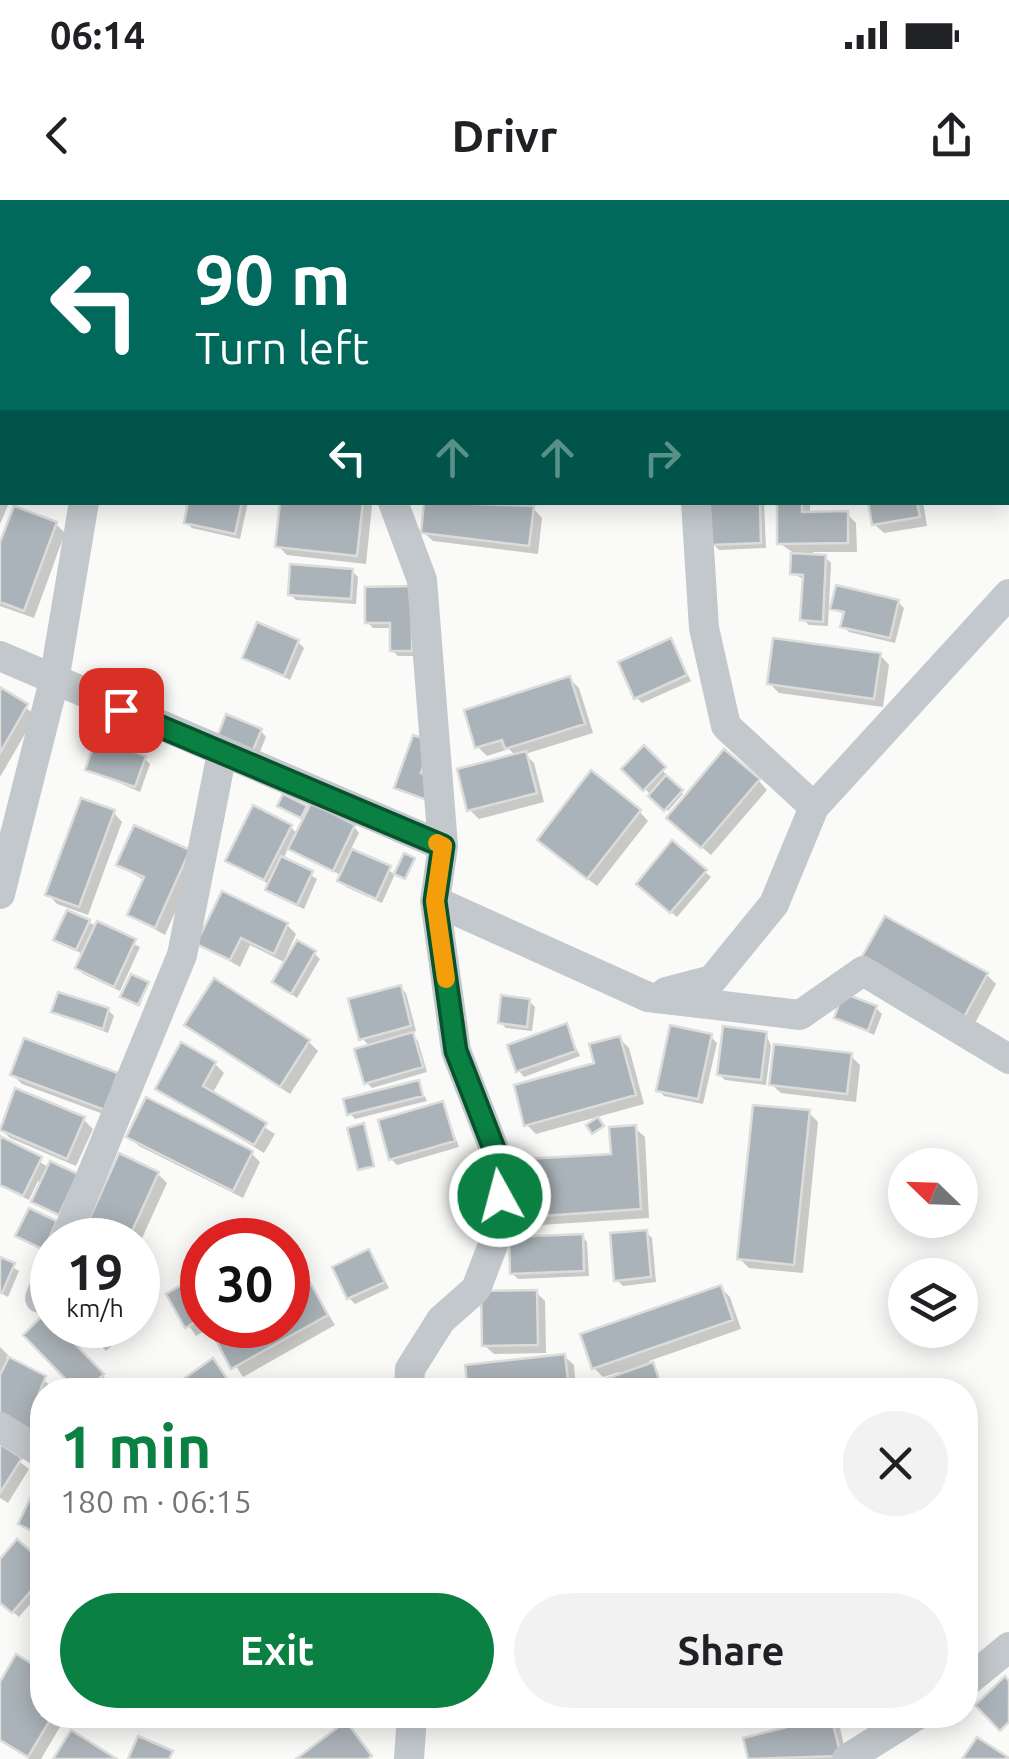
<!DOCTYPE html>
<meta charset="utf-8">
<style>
:root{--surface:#fff;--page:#f2f2f2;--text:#202124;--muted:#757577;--accent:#0b8043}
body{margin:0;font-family:Ubuntu,sans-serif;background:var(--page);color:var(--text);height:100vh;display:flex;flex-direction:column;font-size:38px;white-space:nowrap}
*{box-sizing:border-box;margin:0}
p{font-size:32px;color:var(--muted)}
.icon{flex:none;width:55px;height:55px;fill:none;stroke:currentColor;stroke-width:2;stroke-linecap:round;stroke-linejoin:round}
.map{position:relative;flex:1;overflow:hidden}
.side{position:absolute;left:30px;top:1178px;width:948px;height:350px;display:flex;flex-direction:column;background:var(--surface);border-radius:40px;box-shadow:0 5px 25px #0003}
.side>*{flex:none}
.hud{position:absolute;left:0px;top:0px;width:1010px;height:305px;box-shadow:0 5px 25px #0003;background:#00695c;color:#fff;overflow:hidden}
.needle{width:65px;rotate:293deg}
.fabs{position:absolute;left:888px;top:948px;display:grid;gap:20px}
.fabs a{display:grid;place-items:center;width:90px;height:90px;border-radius:50%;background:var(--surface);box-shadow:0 5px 25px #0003;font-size:50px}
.speed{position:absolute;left:30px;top:1018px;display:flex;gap:20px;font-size:50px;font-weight:700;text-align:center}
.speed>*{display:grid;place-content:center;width:130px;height:130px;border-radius:50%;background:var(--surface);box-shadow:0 5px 25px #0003;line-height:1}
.speed small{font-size:25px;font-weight:400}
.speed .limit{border:15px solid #d22;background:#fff;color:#111}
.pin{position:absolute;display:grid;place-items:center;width:85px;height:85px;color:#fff;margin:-42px;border-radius:20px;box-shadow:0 5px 15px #0006}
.me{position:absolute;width:110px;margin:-55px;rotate:353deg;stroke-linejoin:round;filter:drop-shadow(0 0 8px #0008)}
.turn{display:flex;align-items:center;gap:35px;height:210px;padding:0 30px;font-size:45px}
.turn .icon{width:130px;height:130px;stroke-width:2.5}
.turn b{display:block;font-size:70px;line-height:85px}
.lanes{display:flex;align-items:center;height:95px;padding:0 30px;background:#0003;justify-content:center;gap:50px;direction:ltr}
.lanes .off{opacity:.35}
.round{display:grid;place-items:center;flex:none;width:105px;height:105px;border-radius:52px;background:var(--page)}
.summary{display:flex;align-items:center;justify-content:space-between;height:170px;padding:0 30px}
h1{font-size:60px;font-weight:600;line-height:75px;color:var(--accent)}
.primary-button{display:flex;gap:20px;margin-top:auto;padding:20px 30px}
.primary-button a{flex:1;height:115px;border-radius:60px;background:var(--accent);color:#fff;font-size:40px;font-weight:600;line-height:115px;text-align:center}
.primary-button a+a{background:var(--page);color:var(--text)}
.status{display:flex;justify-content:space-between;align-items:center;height:70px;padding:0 50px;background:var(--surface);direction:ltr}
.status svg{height:28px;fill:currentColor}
header{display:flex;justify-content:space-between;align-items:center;height:130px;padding:0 30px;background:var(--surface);font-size:45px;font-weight:600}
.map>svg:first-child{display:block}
</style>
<div class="status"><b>06:14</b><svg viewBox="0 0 49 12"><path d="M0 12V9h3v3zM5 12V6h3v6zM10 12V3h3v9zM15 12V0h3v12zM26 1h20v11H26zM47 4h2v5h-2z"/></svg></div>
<header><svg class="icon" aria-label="back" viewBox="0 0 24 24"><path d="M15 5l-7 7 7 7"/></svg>Drivr<svg class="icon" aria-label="share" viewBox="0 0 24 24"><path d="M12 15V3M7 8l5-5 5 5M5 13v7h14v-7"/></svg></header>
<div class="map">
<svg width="1009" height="1559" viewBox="0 0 1009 1559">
<rect width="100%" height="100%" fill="#fafaf8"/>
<path fill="#0003" d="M3 0H101L3 2Z
M696 0H725L726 2H696Z
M909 0H1003L908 2Z
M1 33H2V71L0 68Z
M0 299 8 305 0 324Z
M191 302H248L240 339 192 328 186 322Z
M282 302H368L372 306 366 364 287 355 278 346Z
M427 302 533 308 542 318 538 354 433 341 423 332Z
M712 302H764L766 348 719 350 713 344Z
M779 302H810V314H847L856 323 857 352H813V356L825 357 831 363 828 426 809 425 803 419 805 380 792 373 794 353 779 343Z
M871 302H923L927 326 884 333 874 324Z
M56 324 65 333 34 418 0 406V349Z
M352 371 358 377 356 404 296 400 290 394Z
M411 389 416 456H398L392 450V428H373L367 422Z
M898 402 904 408 895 443 849 432 843 426 845 415 833 408Z
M670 441 691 481 642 503 636 497Z
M298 442 304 448 290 480 245 457Z
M880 455 889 465 883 507 779 493 769 483Z
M570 479 579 488 593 533 525 554 534 563 544 602 479 619 470 610 516 556 509 549 487 556 478 547Z
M0 490 36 515 0 577Z
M261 531 266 537 259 554 226 540Z
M644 549 683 594 668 611 624 569Z
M144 558 150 564 140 592 88 569Z
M758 580 767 590 711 655 678 627Z
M282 608H306L354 627 359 633 350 651 395 674 382 703 346 687 342 676 289 646 283 660 317 679 304 709 274 695 268 690 271 685 234 666 228 660 291 627 298 635 305 620Z
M639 611 648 621 597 686 549 649Z
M113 612 122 622 88 715 57 704 48 694Z
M136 629 198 661 165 735 130 715 145 681 119 665Z
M705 672 711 677 677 717 645 690Z
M88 722 140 747 120 791 83 774 78 768 84 755 56 739Z
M287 725 296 734 286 756 314 753 320 759 297 798 275 782 286 763 250 745 240 767 199 743Z
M873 769 987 775 996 784 974 825Z
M147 784 140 806 125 799Z
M400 787 406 793 416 831 410 833 418 841 427 872 372 888 366 882 370 847 362 838Z
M529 801 535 807 532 831 506 828 500 822Z
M876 808 882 814 874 835 837 817Z
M108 810 114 816 108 833 54 812Z
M187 825 309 842 318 851 290 894Z
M566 826 580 856 524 877 519 871Z
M766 834 771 846 851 856 860 865 856 902 781 893 771 884 776 847 771 846 766 885 725 880 719 874Z
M711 837 717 843 703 904 664 896 659 890Z
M620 839 629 848 644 904 536 934 527 925 597 865Z
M215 864 224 873 212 894 275 934 264 953 158 889Z
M13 875 126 884 114 918 22 884Z
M418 883 427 901 355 919 350 913Z
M443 904 459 947 397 965 391 959Z
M809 913 818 922 803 1073 749 1068 740 1059Z
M83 919 93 929 76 966 10 938 1 929Z
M635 928 645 937 649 1018 540 1025 531 1015 613 957Z
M129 937 251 953 260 962 243 998 139 946Z
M0 939 50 968 65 1019 34 1002 43 983 38 981 29 1000 0 986Z
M158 974 167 983 138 1047V1040H96L87 1031Z
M56 1023 50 1054 18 1035Z
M646 1032 652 1038 656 1082 623 1086 617 1080Z
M582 1036 587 1042 589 1076 518 1079 512 1073Z
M369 1052 389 1088 355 1104 349 1098Z
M0 1060 19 1071 8 1097 0 1093Z
M202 1076V1125H288V1086L304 1076 335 1125 243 1177 211 1127 196 1136 169 1095Z
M721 1088 730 1097 741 1129 649 1161 665 1190H606L604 1183 620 1176 619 1172 603 1177 594 1168Z
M536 1092 545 1101 546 1153 494 1154 484 1145Z
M45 1117 108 1181 99 1190H80Z
M82 1125H133L106 1151Z
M0 1147 8 1155 6 1159 54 1187 42 1190V1241L0 1220Z
M564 1156 574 1165 576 1190H470Z
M0 1247 29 1269 8 1303 0 1298Z
M17 1343 42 1365V1390L19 1417 0 1401V1363Z
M17 1458 42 1473V1515H67L41 1559H29L0 1541V1486Z
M121 1515H141L136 1524Z
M255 1515H281L268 1528Z
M831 1519 840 1528 847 1559H751L746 1539Z"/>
<path fill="#aab3b9" stroke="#dcdcda" stroke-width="2.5" d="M0 0H91L2 2V16Z
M624 0H668L669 2H625Z
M906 0H984L905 2Z
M1008 71 1009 72V143L1008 142Z
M0 165 2 166V209L0 208Z
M0 228 2 229V272L0 271Z
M188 302H242L235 334 184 323Z
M280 302H363L357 356 275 347Z
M424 302 534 306 529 346 421 333Z
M709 302H760L761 343 711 345Z
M777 302H802V312L848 311V343L777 344Z
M868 302H917L920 317 872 325Z
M14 306 57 322 24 411 0 402V342Z
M791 353 826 355 823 422 800 420 803 375 790 374Z
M290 364 353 369 351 399 288 395Z
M836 385 899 400 890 438 840 427 844 412 830 409Z
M412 386V451H390V423H365V387Z
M257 422 299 440 284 476 242 458Z
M671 438 687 475 634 499 618 462Z
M773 438 881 453 874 499 767 484Z
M570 476 585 524 505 549 502 540 475 548 464 510Z
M0 487 28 504 0 553Z
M226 514 262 529 253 550 218 535Z
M413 535 432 541 421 573 434 578 427 600 394 588Z
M96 538 146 556 135 587 85 570Z
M644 545 666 567 643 591 621 569Z
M724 549 760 579 701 648 666 618Z
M526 551 537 593 467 611 457 569Z
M591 570 641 610 587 679 537 640Z
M666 575 683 590 664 611 648 596Z
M283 594 307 606 301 618 277 606Z
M81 598 115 610 79 707 45 695Z
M311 603 355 625 333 671 288 649Z
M253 605 292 625 264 680 225 661Z
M134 625 190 650 155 728 127 715 144 677 116 665Z
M672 640 707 670 670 713 636 684Z
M352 649 391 666 376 699 337 681Z
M404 653 415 658 405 679 394 674Z
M281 656 313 671 297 705 265 690Z
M222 691 288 723 274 754 241 738 230 760 196 744Z
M67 710 90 720 76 750 53 740Z
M885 716 988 773 964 817 860 760Z
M97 721 136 739 114 787 75 768Z
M297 740 316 751 291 794 272 782Z
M131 774 149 782 138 805 120 797Z
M214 778 310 840 280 887 184 825Z
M401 785 411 826 359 840 348 799Z
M58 792 109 808 103 829 51 812Z
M843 793 877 806 868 831 834 818Z
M501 795 530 799 527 827 498 823Z
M567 823 576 851 516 872 507 845Z
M670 825 712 834 698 899 656 891Z
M723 826 767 832 761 880 717 875Z
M413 832 423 867 364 884 354 849Z
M620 836 636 895 524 926 514 885 594 863 589 844Z
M24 838 118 873 105 910 10 875Z
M181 842 216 862 203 886 267 923 254 945 155 889Z
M774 844 852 853 847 894 769 885Z
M419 880 423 896 347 915 343 899Z
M15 888 85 917 67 959 0 930Z
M146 897 253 951 233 991 126 937Z
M443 901 455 941 389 960 378 920Z
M753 905 810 910 794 1065 737 1059Z
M598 917 604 926 592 934 586 925Z
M364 923 374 966 358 970 347 928Z
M636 925 641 1009 528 1017 525 959 611 954 609 927Z
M0 936 42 957 23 996 0 985Z
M119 953 159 972 128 1040H103L84 1031Z
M50 961 78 974 59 1015 31 1002Z
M29 1008 57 1021 44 1050 15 1036Z
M647 1030 651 1077 614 1081 610 1033Z
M583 1034 584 1071 510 1074 509 1037Z
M369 1049 385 1082 347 1099 332 1067Z
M0 1057 15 1063 2 1093 0 1092Z
M202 1073V1118L185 1128 166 1094Z
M305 1073 328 1115 231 1169 209 1127 288 1125V1083Z
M721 1085 733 1120 592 1169 580 1134Z
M537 1090 538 1145 482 1146 481 1091Z
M45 1113 104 1174 88 1190H76L23 1135Z
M78 1125H122L98 1147Z
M565 1154 569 1190H468L465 1165Z
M9 1157 46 1176 39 1193 42 1194 40 1237 0 1217V1175Z
M213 1158 232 1186 226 1190H168Z
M653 1162 662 1187 604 1190 600 1181Z
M0 1244 22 1258 0 1293Z
M40 1278 42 1279V1336L18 1324Z
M17 1339 42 1361V1378L12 1413 0 1403V1359Z
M39 1436 42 1437V1454L32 1449Z
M16 1454 42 1470V1515H53L28 1557 0 1540V1482Z
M1005 1476 1009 1481V1522L1000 1531 975 1505Z
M831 1516 841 1556 748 1559 743 1538Z
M346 1521 372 1556 367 1559H296Z
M71 1530 117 1559H53Z
M138 1536 173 1551 169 1559H128Z
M977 1537 1009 1558V1559H962Z"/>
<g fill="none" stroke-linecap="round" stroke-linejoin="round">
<path stroke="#c3c8cc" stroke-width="30" d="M128 2V0
M867 2V0
M0 85H2
M1008 167H1009
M393 302 422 380 443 646 435 701 456 851 500 964 499 1029 476 1089 441 1120 410 1169 409 1190
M696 302 704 428 726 526 814 607
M0 456 443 646
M0 694 54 481 84 302
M435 701 648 797 800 815 863 771 1009 859
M666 792 712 780 774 704 814 607 1009 394
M65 1040 182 755 222 553
M40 1098 52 1068
M0 1227 42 1253
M965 1483 1009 1447
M409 1559 412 1515
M847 1559 917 1515"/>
</g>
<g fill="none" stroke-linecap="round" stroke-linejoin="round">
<defs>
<path id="route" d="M121 510 443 646 435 701 456 851 500 964V996"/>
</defs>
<use href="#route" stroke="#07532c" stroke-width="25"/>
<use href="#route" stroke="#0b8043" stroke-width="18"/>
<path stroke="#f59e0b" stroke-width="18" d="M437 643 443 646 435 701 446 779"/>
</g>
</svg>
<div class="fabs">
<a><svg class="needle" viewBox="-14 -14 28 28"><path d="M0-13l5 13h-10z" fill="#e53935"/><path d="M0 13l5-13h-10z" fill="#757577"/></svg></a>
<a><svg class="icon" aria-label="layers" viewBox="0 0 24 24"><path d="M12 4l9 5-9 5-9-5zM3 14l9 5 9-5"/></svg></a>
</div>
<div class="speed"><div>19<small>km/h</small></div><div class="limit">30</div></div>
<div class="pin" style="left:121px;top:510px;background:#d93025"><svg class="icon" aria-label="arrive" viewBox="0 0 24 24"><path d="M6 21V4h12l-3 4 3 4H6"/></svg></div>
<svg class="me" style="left:500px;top:996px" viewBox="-20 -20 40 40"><circle r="17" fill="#0b8043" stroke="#fff" stroke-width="3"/><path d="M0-11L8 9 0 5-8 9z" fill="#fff"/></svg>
<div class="hud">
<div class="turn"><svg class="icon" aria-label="left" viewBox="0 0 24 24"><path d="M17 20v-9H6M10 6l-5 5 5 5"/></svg><div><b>90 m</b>Turn left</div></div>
<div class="lanes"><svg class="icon" aria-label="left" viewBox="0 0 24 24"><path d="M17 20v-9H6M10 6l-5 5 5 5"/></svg><svg class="icon off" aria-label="ahead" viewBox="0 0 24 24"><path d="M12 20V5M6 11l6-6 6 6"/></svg><svg class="icon off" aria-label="ahead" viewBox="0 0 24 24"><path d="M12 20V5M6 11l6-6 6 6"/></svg><svg class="icon off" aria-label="right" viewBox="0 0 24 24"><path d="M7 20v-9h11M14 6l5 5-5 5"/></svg></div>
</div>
<section class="side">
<div class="summary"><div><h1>1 min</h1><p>180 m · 06:15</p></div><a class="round"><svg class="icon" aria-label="close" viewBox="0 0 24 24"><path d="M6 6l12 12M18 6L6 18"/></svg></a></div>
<div class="primary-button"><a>Exit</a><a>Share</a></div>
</section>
</div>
